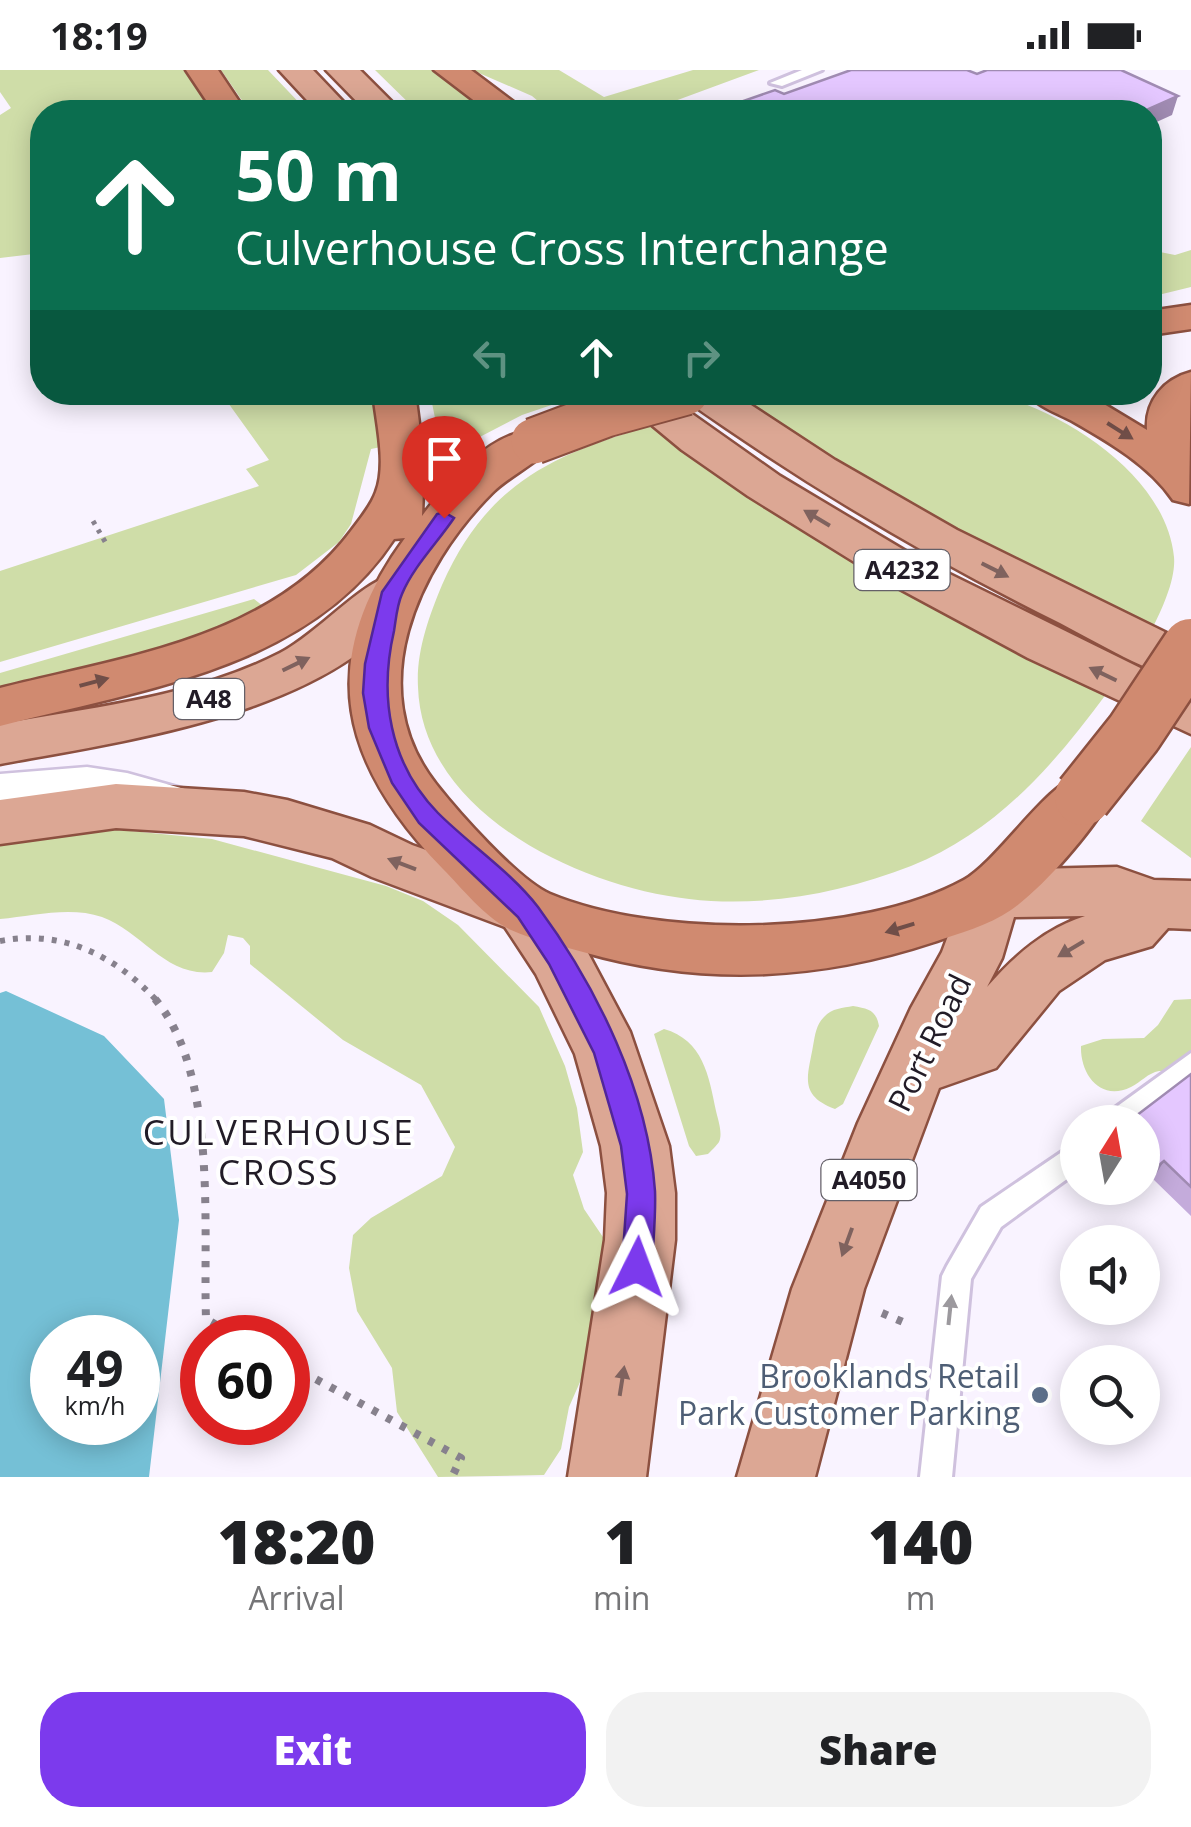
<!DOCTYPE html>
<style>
:root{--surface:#fff;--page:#f2f2f2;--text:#202124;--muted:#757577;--accent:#7c3aed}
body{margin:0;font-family:"Open Sans",sans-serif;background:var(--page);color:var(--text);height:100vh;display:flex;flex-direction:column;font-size:38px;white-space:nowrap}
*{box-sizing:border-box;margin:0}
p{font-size:32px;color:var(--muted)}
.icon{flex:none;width:55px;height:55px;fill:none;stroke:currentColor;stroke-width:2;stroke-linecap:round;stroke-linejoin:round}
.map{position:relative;height:1407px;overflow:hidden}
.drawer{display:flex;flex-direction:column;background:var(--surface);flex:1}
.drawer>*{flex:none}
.top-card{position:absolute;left:30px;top:30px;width:1132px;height:305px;border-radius:40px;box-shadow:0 5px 25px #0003;background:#0b6e4f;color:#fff;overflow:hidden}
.needle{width:65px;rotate:11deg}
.controls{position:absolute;left:1060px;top:1035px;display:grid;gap:20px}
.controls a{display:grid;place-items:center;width:100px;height:100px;border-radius:50%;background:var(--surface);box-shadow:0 5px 25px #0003;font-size:50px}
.speed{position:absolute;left:30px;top:1245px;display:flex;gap:20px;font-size:50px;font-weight:700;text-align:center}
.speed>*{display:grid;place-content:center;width:130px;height:130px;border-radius:50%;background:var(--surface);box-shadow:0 5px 25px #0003;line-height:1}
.speed small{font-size:25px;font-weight:400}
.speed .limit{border:15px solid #d22;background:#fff;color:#111}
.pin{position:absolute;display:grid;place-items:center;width:85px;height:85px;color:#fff;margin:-102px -42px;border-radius:50% 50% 50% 0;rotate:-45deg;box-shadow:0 0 10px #0007}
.pin .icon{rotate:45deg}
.me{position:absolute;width:110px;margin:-55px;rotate:3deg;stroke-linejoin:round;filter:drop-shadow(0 0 8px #0008)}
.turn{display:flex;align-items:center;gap:35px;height:210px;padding:0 40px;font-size:45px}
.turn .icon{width:130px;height:130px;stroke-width:2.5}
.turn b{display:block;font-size:70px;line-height:85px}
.lanes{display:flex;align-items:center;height:95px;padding:0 40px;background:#0003;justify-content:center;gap:50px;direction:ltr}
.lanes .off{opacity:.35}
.eta{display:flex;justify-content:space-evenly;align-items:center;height:170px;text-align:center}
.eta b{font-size:60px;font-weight:800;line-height:70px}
.primary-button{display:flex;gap:20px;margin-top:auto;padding:20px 40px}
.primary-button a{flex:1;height:115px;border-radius:40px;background:var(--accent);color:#fff;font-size:40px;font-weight:800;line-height:115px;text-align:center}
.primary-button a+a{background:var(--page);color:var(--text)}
.status{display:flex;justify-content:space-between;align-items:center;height:70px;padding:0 50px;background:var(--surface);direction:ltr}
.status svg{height:28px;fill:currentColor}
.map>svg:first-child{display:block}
</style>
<div class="status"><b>18:19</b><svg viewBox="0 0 49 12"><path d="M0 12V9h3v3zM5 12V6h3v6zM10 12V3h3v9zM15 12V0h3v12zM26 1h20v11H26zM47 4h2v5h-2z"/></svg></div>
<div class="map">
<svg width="1191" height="1407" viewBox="0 0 1191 1407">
<rect width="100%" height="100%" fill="#f9f3ff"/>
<path fill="#cfdda8" d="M0 0H184L212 42H42V183L0 188V45L11 38 0 22Z
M221 0H268L308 42H250Z
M375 0H433L489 42H418Z
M472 0H559L604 27 693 0H759L645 42H551L532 26Z
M1150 180 1175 185 1191 180V217L1150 227Z
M776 322C825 323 873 323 921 323 943 323 969 319 990 323 1063 340 1166 405 1174 487 1176 509 1162 539 1152 559L948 456 856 404 743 332Z
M221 323H372L382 360 381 377 371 379 351 454 339 472 296 505 0 592V501L259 416 246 399 269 390Z
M430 323V322L587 323 522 345 472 371 440 373Z
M650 356 816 466 1107 623C1054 695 996 762 911 796 842 823 763 838 689 829 580 817 422 743 418 617 416 582 429 546 442 515 486 415 551 385 650 356Z
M254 529 272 543 0 629V603Z
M1191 677V788L1141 751Z
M80 756 212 769 386 816 423 831 458 855 539 937 565 996 577 1038 583 1082 573 1105 584 1139 607 1173 584 1303 569 1337 561 1379 544 1405 438 1407 397 1342 392 1298 357 1241 349 1198 353 1165 371 1148 442 1106 455 1077 421 1015 343 970 250 894V876L243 868 228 865 224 883 212 902C165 907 143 862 102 847 70 836 33 846 0 849V767Z
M1191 929V1004C1180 1006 1170 1000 1159 1001 1148 1003 1141 1012 1131 1017 1100 1032 1080 1004 1081 976L1103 969 1144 968 1158 955 1174 930Z
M853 936C869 939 876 940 879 956L843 1034 835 1039C798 1025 808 1006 813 976 815 965 816 955 824 947 832 938 843 938 853 936Z
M664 959C703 970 709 1006 716 1041 718 1050 723 1063 719 1072 718 1074 709 1083 708 1084L696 1086 689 1076 654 964Z"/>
<path fill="#75c0d6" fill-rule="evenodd" d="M6 921 104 966 164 1029 179 1150 149 1407H0V923ZM52 1268H138V1352H52Z"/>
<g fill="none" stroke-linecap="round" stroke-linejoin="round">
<defs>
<path id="service" d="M802 0H822L782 16 770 13Z
M1191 983V1011L1138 1052H1105L1108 1043Z
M1078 1071V1101L1001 1157 971 1209 952 1407H920L942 1206 947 1196 981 1137Z"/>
<path id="minor" d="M87 697 127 703 188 720 195 732 188 744 172 750 87 732 0 738V704Z"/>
<path id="primary" d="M279 0H313L353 42H318Z
M326 0H360L402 42H367Z
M612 322H661L780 406 919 489 1191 623V664L1028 588 885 511 748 426 682 380Z
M681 322H731L835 390 957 460 1191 575V614C1145 601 1102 575 1060 553 930 489 806 415 687 331Z
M392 505 409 510 417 522C342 643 128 670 0 694V654C94 637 194 627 280 583 318 563 358 515 392 505Z
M116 714 244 722 287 730 370 755 412 775 547 823 580 868 630 962 669 1076 675 1123V1170L646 1407H568L605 1170 607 1123 601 1076 575 984 536 904 505 857 372 807 332 788 244 766 116 758 0 774V730Z
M1117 797 1154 810 1191 811V859L1168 858 1152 876 1105 890 1059 921 996 998 939 1018 864 1219 815 1407H737L792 1219 858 1053 911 938 942 882 970 807 991 800ZM1085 846C1045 859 1015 885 987 917L1002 888 1014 847Z"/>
<path id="trunk" d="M186 0H218L246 42H214Z
M434 0H471L527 42H489Z
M1191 235V259L1150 265V241Z
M1191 302 1189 434 1173 430C1150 396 1109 372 1074 352 1058 343 1037 337 1027 322H1084L1147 360C1145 331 1164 309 1191 302Z
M373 322H415L424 392 422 446C449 410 500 349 550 362L556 371C541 392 511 404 492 423 418 497 361 619 436 714 458 742 518 810 550 824 658 869 860 867 964 810 998 791 1050 709 1081 706 1088 706 1096 710 1103 712L1111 727C1092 761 1043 818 1011 840 988 856 959 863 934 872 817 911 701 916 583 882 559 875 533 870 511 860 484 847 463 819 443 799 341 694 314 592 405 468L394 469C309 599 139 620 0 656V618C123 587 270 569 351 461 360 449 371 436 376 422 387 394 376 352 373 322Z"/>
</defs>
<use href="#service" stroke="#cfc1de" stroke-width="6"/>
<use href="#minor" stroke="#cfc1de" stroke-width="5"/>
<use href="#primary" stroke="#8c5040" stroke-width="5"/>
<use href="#trunk" stroke="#8c5040" stroke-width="5"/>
<path stroke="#87818d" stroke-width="5" stroke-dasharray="4 6" stroke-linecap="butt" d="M93 451 107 475"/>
<path stroke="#87818d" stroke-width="6" stroke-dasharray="5 8" stroke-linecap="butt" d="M0 871C63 859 116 886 158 932"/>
<path stroke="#87818d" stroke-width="8" stroke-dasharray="6 10" stroke-linecap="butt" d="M155 929C218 1003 203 1157 206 1249L240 1268
M882 1243 903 1252
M288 1294 461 1388 452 1407"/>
<use href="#service" fill="#fff" fill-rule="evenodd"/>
<use href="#minor" fill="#fff" fill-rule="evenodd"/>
<use href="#primary" fill="#dca794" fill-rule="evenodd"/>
<use href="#trunk" fill="#d08a70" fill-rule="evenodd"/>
<defs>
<path id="trunk-bridge-far1" d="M534 371 606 344 686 322"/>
<path id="trunk-bridge" d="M1083 727 1134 663 1191 577"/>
</defs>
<use href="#trunk-bridge-far1" stroke="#8c5040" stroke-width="49" stroke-linecap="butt"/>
<use href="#trunk-bridge" stroke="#8c5040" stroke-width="61" stroke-linecap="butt"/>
<use href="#trunk-bridge-far1" stroke="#d08a70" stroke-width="45"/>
<use href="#trunk-bridge" stroke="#d08a70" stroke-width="56"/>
</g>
<path fill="#c4abdb" d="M1191 1004V1146L1153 1109 1142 1117V1052Z
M1111 1118H1142L1125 1132Z"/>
<path fill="#a08bb2" d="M1178 26 1172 45 1150 55V42H1142Z
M1164 1091 1153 1109 1142 1117V1109Z
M1134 1118H1142L1125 1132Z"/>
<path fill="#e4c7ff" stroke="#a08bb2" stroke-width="2.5" d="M851 0H967L977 4 987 0H1121L1178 26 1142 42H735L726 37 775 20 784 24Z
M1191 1004V1117L1164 1091 1142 1109V1052H1128Z"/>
<defs><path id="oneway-solid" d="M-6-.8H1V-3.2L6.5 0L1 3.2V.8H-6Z" transform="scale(2.5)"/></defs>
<g fill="#704e48">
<use href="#oneway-solid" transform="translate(1120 361) rotate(32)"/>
<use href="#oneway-solid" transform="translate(94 612) rotate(-15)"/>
<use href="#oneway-solid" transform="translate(900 858) rotate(163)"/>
</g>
<g fill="#7f625e">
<use href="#oneway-solid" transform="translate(817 448) rotate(-149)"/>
<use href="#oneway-solid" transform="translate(995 500) rotate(27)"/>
<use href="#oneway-solid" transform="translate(296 594) rotate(-26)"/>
<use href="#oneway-solid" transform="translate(1103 604) rotate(-154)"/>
<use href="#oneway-solid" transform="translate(402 794) rotate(-159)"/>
<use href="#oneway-solid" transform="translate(1071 879) rotate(149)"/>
<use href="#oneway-solid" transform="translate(847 1172) rotate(110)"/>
<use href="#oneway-solid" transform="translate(622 1311) rotate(-81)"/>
</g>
<use fill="#9c999e" href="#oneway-solid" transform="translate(950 1240) rotate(-84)"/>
<path fill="#7c3aed" stroke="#51269a" stroke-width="2.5" d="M444 442 454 448C438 472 413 497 402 524 397 535 396 549 394 561 379 626 389 693 438 743 470 775 511 802 538 837 597 917 648 1021 655 1121 656 1146 653 1172 652 1197L647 1207 637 1212 627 1207 622 1197 627 1124 621 1076 594 983 549 894 518 847 419 753 392 713 369 658 363 623 365 594 382 522 437 444Z"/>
<circle fill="#5c6f8a" stroke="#fff" stroke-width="4" cx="1040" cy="1325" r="10"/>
<g text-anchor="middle" stroke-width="8" stroke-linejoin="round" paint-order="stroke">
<g fill="#fff" stroke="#646068" stroke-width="2.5">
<rect x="854.5" y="480" width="95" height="40" rx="8"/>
<rect x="174" y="609" width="70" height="40" rx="8"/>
<rect x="821.5" y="1090" width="95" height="40" rx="8"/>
</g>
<g font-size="25" font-weight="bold" fill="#221c27">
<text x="902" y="509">A4232</text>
<text x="209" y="638">A48</text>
<text x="869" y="1119">A4050</text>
</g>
<g font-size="32" fill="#221c27" stroke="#fff">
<text transform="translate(930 973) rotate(-64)" y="11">Port Road</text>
</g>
<g font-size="32" fill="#4e5e75" stroke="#fff" text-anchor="end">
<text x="1020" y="1318">Brooklands Retail<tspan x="1020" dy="37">Park Customer Parking</tspan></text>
</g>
<g font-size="35" letter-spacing="2.5" fill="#221c27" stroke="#fff">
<text x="279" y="1075">CULVERHOUSE<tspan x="279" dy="40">CROSS</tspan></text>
</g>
</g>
</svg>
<div class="controls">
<a><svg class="needle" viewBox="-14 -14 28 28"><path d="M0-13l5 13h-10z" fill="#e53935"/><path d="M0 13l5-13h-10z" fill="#757577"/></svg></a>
<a><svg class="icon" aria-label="sound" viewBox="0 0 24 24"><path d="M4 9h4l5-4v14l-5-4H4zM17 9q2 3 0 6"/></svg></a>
<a><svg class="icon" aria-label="search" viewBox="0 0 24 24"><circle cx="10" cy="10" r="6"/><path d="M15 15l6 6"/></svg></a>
</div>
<div class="speed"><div>49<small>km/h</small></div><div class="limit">60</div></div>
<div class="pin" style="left:444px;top:448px;background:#d93025"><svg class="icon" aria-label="arrive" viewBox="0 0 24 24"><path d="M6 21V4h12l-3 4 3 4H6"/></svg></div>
<svg class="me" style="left:637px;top:1197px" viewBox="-20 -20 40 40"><path d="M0-17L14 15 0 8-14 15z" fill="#7c3aed" stroke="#fff" stroke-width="4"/></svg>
<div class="top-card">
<div class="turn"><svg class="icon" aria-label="ahead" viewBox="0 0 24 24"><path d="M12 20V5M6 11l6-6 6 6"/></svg><div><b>50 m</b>Culverhouse Cross Interchange</div></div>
<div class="lanes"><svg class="icon off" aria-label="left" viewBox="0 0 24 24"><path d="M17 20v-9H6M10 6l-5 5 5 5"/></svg><svg class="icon" aria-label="ahead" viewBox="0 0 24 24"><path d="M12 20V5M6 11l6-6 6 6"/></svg><svg class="icon off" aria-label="right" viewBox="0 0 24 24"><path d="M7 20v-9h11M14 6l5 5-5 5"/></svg></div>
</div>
</div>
<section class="drawer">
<div class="eta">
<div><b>18:20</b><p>Arrival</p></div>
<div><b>1</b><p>min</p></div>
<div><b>140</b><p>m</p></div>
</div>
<div class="primary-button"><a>Exit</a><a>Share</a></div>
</section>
